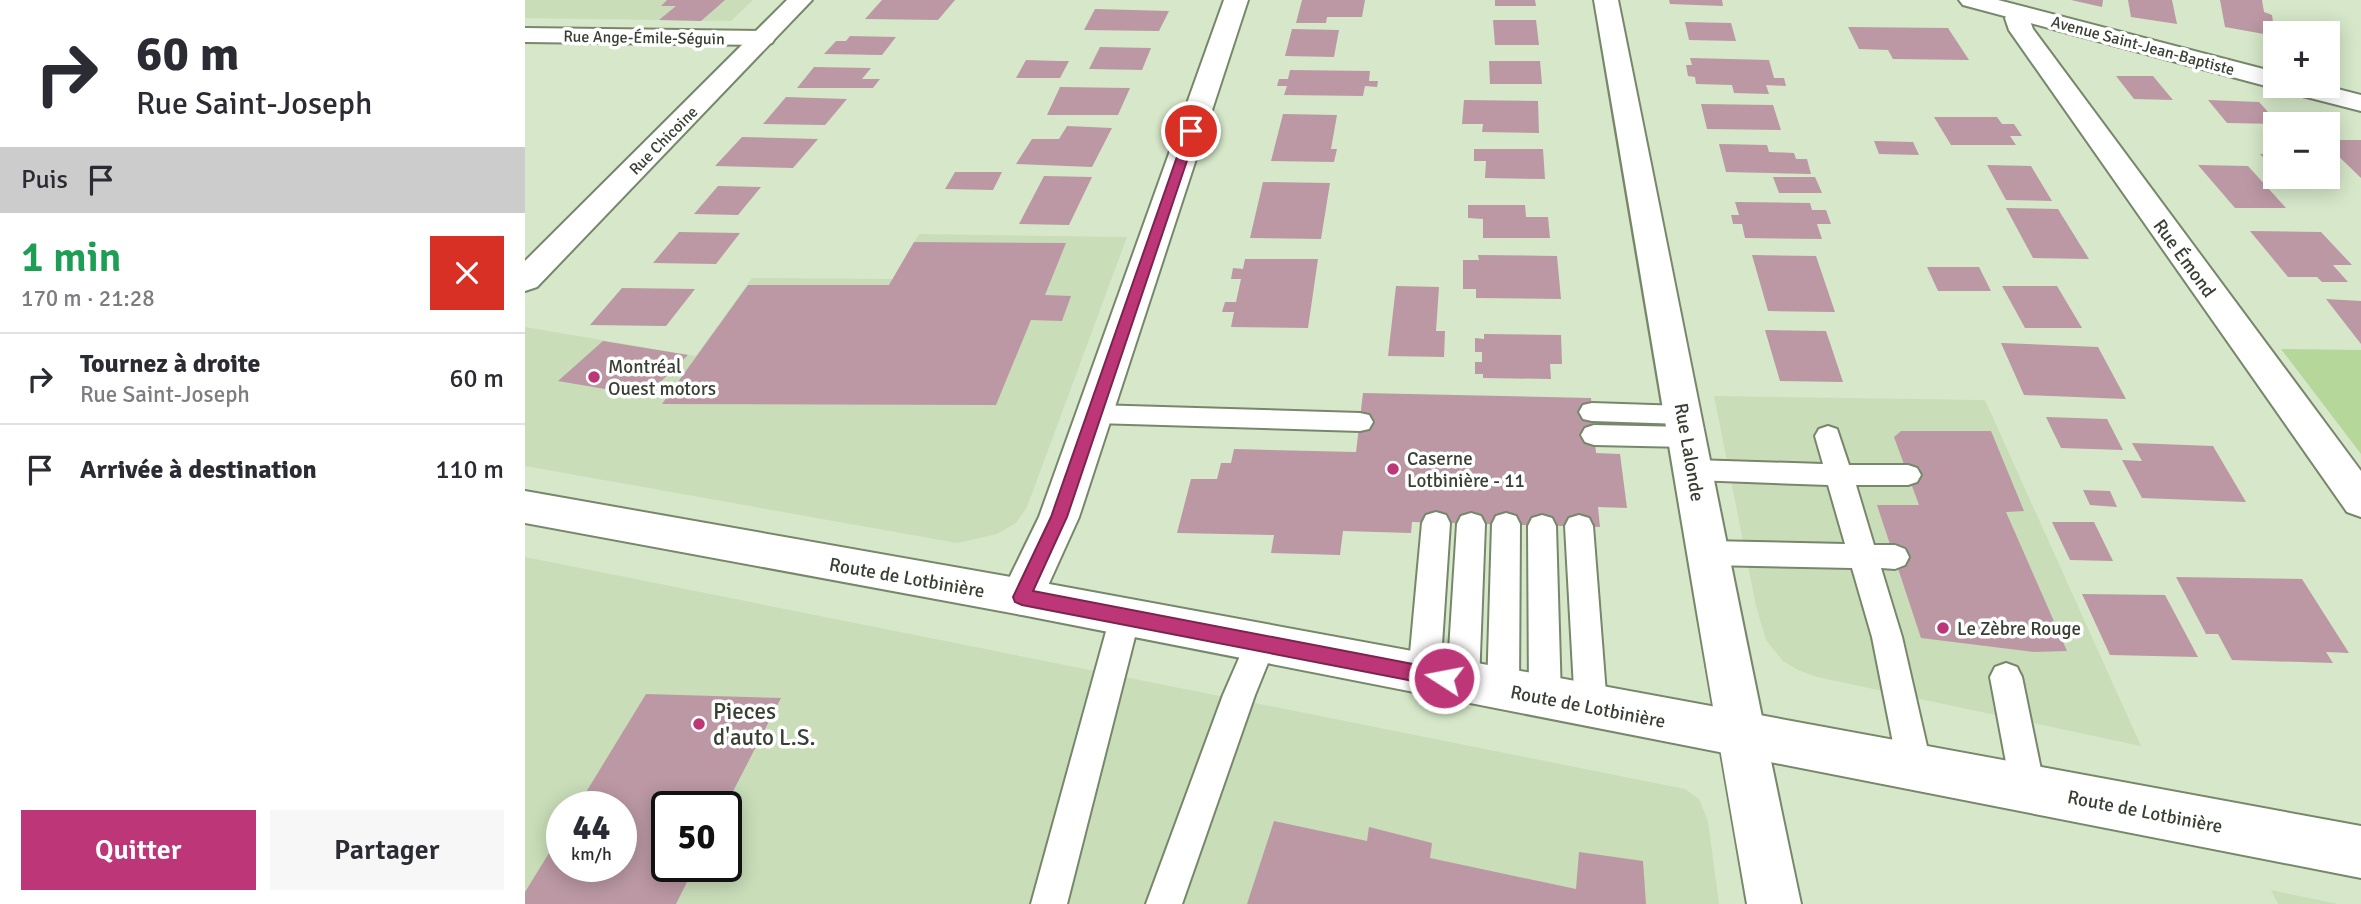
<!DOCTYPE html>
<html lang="fr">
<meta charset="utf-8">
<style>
:root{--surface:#fff;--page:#f7f7f7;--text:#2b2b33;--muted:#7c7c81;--line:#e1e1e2;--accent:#bd3778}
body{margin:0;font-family:Signika,sans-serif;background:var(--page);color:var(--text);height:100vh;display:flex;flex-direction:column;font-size:26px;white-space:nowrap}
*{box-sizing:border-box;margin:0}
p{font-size:23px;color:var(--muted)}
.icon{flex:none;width:38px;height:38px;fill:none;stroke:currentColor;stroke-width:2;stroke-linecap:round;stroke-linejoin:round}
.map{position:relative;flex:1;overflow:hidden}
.sheet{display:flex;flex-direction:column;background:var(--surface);width:525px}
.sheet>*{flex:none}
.hud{background:#fff;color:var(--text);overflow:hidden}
.fabs{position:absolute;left:1738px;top:21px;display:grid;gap:14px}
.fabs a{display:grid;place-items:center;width:77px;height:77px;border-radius:0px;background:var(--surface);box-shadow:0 4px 18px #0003;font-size:35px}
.speed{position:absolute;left:21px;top:791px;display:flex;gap:14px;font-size:35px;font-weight:700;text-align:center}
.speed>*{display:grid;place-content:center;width:91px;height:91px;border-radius:50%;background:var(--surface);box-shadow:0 4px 18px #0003;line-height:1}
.speed small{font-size:18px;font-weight:400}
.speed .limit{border:4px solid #111;border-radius:10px;background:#fff;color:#111}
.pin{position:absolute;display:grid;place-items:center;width:60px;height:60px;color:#fff;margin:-30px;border:4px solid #fff;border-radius:50%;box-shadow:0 2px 7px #0007}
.me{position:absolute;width:77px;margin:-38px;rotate:281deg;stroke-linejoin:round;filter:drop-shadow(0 0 5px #0008)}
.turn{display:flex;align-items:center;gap:24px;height:147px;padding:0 21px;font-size:32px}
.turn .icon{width:91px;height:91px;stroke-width:2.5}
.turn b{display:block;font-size:49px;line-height:60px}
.then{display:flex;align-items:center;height:66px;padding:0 21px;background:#0003;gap:14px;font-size:26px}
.round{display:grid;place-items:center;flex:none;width:74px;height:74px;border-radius:0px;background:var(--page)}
.overview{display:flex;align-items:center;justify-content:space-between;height:119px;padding:0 21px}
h1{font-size:42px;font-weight:600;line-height:52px;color:#1e9e55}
.primary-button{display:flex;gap:14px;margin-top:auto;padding:14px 21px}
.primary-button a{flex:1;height:80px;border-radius:0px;background:var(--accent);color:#fff;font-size:28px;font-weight:600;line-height:80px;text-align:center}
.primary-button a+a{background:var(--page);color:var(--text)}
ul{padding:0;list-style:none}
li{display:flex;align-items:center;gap:21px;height:91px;padding:0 21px;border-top:2px solid var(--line)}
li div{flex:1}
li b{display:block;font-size:26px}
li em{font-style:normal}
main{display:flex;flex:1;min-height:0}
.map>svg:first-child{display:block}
</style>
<main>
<section class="sheet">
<div class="hud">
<div class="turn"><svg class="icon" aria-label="right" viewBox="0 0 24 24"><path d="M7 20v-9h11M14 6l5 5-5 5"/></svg><div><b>60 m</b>Rue Saint-Joseph</div></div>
<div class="then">Puis<svg class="icon" aria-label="arrive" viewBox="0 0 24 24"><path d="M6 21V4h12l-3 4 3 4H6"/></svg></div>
</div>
<div class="overview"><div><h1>1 min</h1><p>170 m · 21:28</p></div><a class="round" style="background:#d93025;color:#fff"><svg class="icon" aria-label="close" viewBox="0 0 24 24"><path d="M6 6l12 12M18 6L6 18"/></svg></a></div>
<ul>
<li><svg class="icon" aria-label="right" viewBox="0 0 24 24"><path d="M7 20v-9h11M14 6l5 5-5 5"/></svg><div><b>Tournez à droite</b><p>Rue Saint-Joseph</p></div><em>60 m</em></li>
<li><svg class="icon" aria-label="arrive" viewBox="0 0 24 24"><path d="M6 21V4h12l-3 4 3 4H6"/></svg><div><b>Arrivée à destination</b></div><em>110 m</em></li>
</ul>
<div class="primary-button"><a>Quitter</a><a>Partager</a></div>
</section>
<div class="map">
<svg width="1836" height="904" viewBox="0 0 1836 904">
<rect width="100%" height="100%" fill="#d6e8c9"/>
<path fill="#c8ddb8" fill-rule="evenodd" d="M0 0H228L206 21 0 18Z
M394 234 602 237 502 507 491 523 472 534 432 543 0 466V327L171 356 227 278 368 279Z
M1189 396 1460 400 1616 746 1292 677 1273 670 1258 661 1241 640 1231 606Z
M0 557 1160 789 1174 799 1183 821 1194 904H0ZM37 807H96V866H37ZM142 807H201V866H142Z
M1746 890 1813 904H1753Z"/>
<path fill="#b5d79a" d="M1756 349 1836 350V454Z"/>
<path fill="#bb98a4" d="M142 0H200L176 21 134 20 151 6H136Z
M357 0H430L413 20 340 19Z
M777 0H840L837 17H802L801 23H771Z
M970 0H1010L1011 6H970Z
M1144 0H1197L1198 6 1145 4Z
M1546 0H1578L1577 7Z
M1603 0H1647L1652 24 1606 17Z
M1695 0H1737L1739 12 1747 15 1750 36 1700 27Z
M570 9 644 11 634 31 559 30Z
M968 20H1011L1014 45H970Z
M1160 22 1206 23 1211 41 1164 40Z
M1323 27 1423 28 1444 60 1368 59 1363 50 1334 49Z
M767 29 814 30 809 57 760 56Z
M325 36 371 37 357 55 299 54 311 41H321Z
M575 47 626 48 617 70 564 69Z
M1165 58 1244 60 1249 78H1259L1261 86 1241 85 1244 94 1209 93 1207 85 1171 84 1170 77 1163 76 1161 65H1167Z
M501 60 534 61H544L535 78H491Z
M964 61H1015L1017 84H965Z
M289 67 346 68 337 79H355L348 88H272Z
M765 70 845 71 844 81H853L852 87 840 86 838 96 759 95 762 86H752L754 79H763Z
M1591 76H1628L1648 100 1609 99Z
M535 87 605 88 593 115H522Z
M261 97 322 99 300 125 238 124Z
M939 100 1013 101 1014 133 957 132 958 124H937Z
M1683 100 1734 102 1754 124 1702 123Z
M1176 104 1248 105 1256 130 1182 129Z
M758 114 812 115 806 149H812L809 162 746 161Z
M1409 117H1472L1477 124H1489L1497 136H1485L1491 145H1426Z
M542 126 587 128 567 167 491 164 507 139H534Z
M217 137 293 139 268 168 190 166Z
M1802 140H1836V178L1802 145Z
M1349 141 1388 142 1394 155 1354 154Z
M1194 144 1242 145 1244 152 1269 153 1271 159H1282L1286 174 1201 172Z
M949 149H1018L1020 179 960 178 961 161H949Z
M1735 154H1750V170Z
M1462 165 1506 166 1527 201 1481 200Z
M1673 165 1723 166 1761 208H1710Z
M430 172H477L468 190 420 189Z
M519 176 567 177 544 225 494 224Z
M1248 177H1290L1297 193H1254Z
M738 182 805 183 796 239 725 238Z
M193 186 236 187 213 215 169 214Z
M1210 202 1285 203 1287 210H1301L1306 224H1292L1297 239 1220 238 1217 224H1208L1207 219 1206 215H1214Z
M943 205H1000L1001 217H1023L1025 238H958V219L943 218Z
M1481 208 1533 209 1564 259 1508 258Z
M1725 231 1796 232 1827 265H1808L1823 282H1797L1792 277H1763Z
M154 232 215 233 191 264 128 263Z
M389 242 541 243 520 295 546 296 537 321 506 320 471 405 137 404 223 285H364Z
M953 255 1032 256 1036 299 951 298V289H938V260H954Z
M1227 255 1291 256 1310 312 1243 311Z
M720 259H793L783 328 706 327 709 312H697L700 302H711L716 279H706L708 268 718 269Z
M1402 267H1454L1466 291H1413Z
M871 286 914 287 911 331H920L919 357 863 356Z
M1477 286H1532L1557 328H1500Z
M97 288 170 289 141 326 65 325Z
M1801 299 1836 301V344Z
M1240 330 1301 331 1318 382 1255 381Z
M959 334 1036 335 1037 364H1025L1026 379 958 378V374H950V362H957V352H950V338L959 339Z
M78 341 163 355 121 396 33 381Z
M1476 343 1573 347 1601 399 1499 395Z
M838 393 1066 398 1071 453 1095 454 1102 508 1073 507 1075 527 887 522 886 533 818 531 815 555 746 553 749 535 652 533 666 479H692L696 463H706L709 449 831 452Z
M1521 417 1582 419 1598 450 1536 448Z
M1376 431H1466L1499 511 1481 512 1542 651 1509 652 1396 638 1352 505H1394L1369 437Z
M1607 443 1688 446 1721 502 1617 498 1597 460 1617 461Z
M1558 490 1585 491 1592 507 1565 505Z
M1527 522H1569L1588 561 1545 560Z
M1651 577 1777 579 1824 653 1801 652 1808 663 1707 660 1693 634H1681Z
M1557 594 1640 595 1673 657 1585 655Z
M121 694 256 698 200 807H142V866H170L151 904H0V892L37 832V866H96V807H52Z
M749 821 842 841 844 827 907 843 905 858 1051 889 1054 852 1118 861 1121 904H722Z"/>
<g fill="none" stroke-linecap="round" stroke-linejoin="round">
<defs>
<path id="service" d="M1067 403 1158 406 1167 408 1171 415 1167 422 1158 424 1067 421 1058 419 1054 412 1058 405Z
M570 405 835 413 844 415 848 422 844 429 835 431 570 423 561 421 557 414 561 407Z
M1069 425 1162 427 1171 430 1175 437 1171 444 1162 447 1069 445 1060 442 1056 435 1060 428Z
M1303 426 1312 429 1324 465H1383L1392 468 1396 475 1392 482 1383 485H1331L1349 545H1370L1380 549 1384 557 1380 565 1370 569 1356 568 1377 637 1407 768 1402 779 1390 784 1378 779 1373 768 1347 637 1327 568 1183 565 1173 561 1169 553 1173 545 1183 541 1320 544 1303 485 1169 480 1160 477 1156 470 1160 463 1169 460 1298 464 1290 436 1294 429Z
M911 512 921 515 925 523 915 675 910 685 899 689 888 685 883 675 897 523 901 515Z
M946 513 956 516 960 524 954 682 949 692 938 696 927 692 922 682 932 524 936 516Z
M981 513 991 516 995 524 994 690 989 700 978 704 967 700 962 690 967 524 971 516Z
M1017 515 1027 518 1031 526 1036 698 1031 708 1020 713 1009 708 1004 698 1003 526 1007 518Z
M1054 515 1064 518 1068 526 1082 707 1077 717 1066 722 1055 717 1050 707 1040 526 1044 518Z
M600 604 611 608 615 617 542 904H506L585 617 589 608Z
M736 630 747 633 751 643 730 695 657 904H621L698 695 725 633Z
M1481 663 1492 667 1497 677 1520 789 1515 801 1503 806 1491 801 1486 789 1465 677 1470 667Z"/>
<path id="minor" d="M699 0H723L554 517 512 610 497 615 482 610 475 597 514 517Z
M1069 0H1093C1154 301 1212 603 1276 904H1222C1169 603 1121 301 1069 0Z
M1494 6 1502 8 1506 13 1504 18 1508 29 1836 471V517L1822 512 1484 30 1480 18 1486 8Z
M0 28 238 31 247 33 250 38 247 43 238 45 0 42Z"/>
<path id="tertiary" d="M262 0H287L12 287 0 291V261Z
M1434 0H1473L1750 72V86H1801L1836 95V111L1762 92 1758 86 1750 88 1741 86 1438 5Z"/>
<path id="secondary" d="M0 491 497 579 1836 826V878L497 615 0 523Z"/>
</defs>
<use href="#service" stroke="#77876b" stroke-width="4"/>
<use href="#minor" stroke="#77876b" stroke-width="4"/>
<use href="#tertiary" stroke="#77876b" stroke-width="4"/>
<use href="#secondary" stroke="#77876b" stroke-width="4"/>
<use href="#service" fill="#fff" fill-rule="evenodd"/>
<use href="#minor" fill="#fff" fill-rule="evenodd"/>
<use href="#tertiary" fill="#fff" fill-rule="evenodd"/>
<use href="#secondary" fill="#fff" fill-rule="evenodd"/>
</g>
<path fill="#bd3778" stroke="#7b244e" stroke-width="2" d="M666 127 672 131 542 517 508 591 919 670 925 672 928 678 925 685 919 687 497 605 490 602 488 597 526 517 661 131Z"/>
<g fill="#bd3778" stroke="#fff" stroke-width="2.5">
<circle cx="69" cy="377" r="7"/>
<circle cx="868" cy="469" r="7"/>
<circle cx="1418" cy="628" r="7"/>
<circle cx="174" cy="724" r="7"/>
</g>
<g text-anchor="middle" stroke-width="7" stroke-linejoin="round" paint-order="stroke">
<g font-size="16" fill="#383f33" stroke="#fff">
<text transform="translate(119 37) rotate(1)" y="6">Rue Ange-Émile-Séguin</text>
<text transform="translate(1618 45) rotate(15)" y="6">Avenue Saint-Jean-Baptiste</text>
<text transform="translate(138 140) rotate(-45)" y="6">Rue Chicoine</text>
</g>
<g font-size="19" fill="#383f33" stroke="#fff">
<text transform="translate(1660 258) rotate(54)" y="7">Rue Émond</text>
<text transform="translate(1165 452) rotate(80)" y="7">Rue Lalonde</text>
<text transform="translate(382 577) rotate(10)" y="7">Route de Lotbinière</text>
<text transform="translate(1063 706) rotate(11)" y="7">Route de Lotbinière</text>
<text transform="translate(1620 811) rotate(11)" y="7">Route de Lotbinière</text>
</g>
<g font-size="19" fill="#383f33" stroke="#fff" text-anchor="start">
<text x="83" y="373">Montréal<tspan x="83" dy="22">Ouest motors</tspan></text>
<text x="882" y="465">Caserne<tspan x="882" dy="22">Lotbinière - 11</tspan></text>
<text x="1432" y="635">Le Zèbre Rouge</text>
</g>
<g font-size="23" fill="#383f33" stroke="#fff" text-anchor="start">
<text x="188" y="719">Pieces<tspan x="188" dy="26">d'auto L.S.</tspan></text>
</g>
</g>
</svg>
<div class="fabs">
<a>+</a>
<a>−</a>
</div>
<div class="speed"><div>44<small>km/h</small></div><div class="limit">50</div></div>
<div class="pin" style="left:666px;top:131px;background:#d93025"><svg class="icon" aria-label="arrive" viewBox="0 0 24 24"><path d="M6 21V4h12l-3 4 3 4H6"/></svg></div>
<svg class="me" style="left:919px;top:678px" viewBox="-20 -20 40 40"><circle r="17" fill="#bd3778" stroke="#fff" stroke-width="3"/><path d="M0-11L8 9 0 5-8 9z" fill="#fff"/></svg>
</div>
</main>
